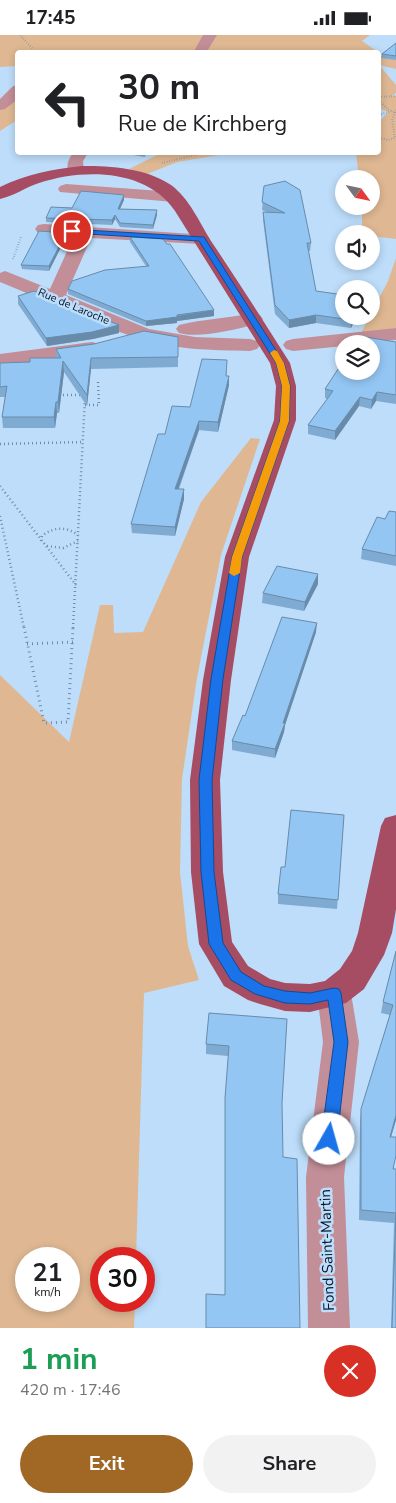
<!DOCTYPE html>
<meta charset="utf-8">
<style>
:root{--surface:#fff;--page:#f2f2f2;--text:#202124;--muted:#757577;--accent:#a06725}
body{margin:0;font-family:"Nunito Sans",sans-serif;background:var(--page);color:var(--text);height:100vh;display:flex;flex-direction:column;font-size:19px;white-space:nowrap}
*{box-sizing:border-box;margin:0}
p{font-size:16px;color:var(--muted)}
.icon{flex:none;width:28px;height:28px;fill:none;stroke:currentColor;stroke-width:2;stroke-linecap:round;stroke-linejoin:round}
.map{position:relative;height:1293px;overflow:hidden}
.details{display:flex;flex-direction:column;background:var(--surface);flex:1}
.details>*{flex:none}
.hud{position:absolute;left:15px;top:15px;width:366px;height:105px;border-radius:5px;box-shadow:0 2px 8px #0003;background:#fff;color:var(--text);overflow:hidden}
.needle{width:32px;rotate:123deg}
.controls{position:absolute;left:335px;top:135px;display:grid;gap:10px}
.controls a{display:grid;place-items:center;width:45px;height:45px;border-radius:50%;background:var(--surface);box-shadow:0 2px 8px #0003;font-size:25px}
.speed{position:absolute;left:15px;top:1212px;display:flex;gap:10px;font-size:25px;font-weight:700;text-align:center}
.speed>*{display:grid;place-content:center;width:65px;height:65px;border-radius:50%;background:var(--surface);box-shadow:0 2px 8px #0003;line-height:1}
.speed small{font-size:12px;font-weight:400}
.speed .limit{border:8px solid #d22;background:#fff;color:#111}
.pin{position:absolute;display:grid;place-items:center;width:42px;height:42px;color:#fff;margin:-21px;border:2px solid #fff;border-radius:50%;box-shadow:0 1px 5px #0007}
.me{position:absolute;width:55px;margin:-28px;rotate:7deg;stroke-linejoin:round;filter:drop-shadow(0 0 4px #0008)}
.turn{display:flex;align-items:center;gap:18px;height:105px;padding:0 20px;font-size:22px}
.turn .icon{width:65px;height:65px;stroke-width:2.5}
.turn b{display:block;font-size:35px;line-height:42px}
.round{display:grid;place-items:center;flex:none;width:52px;height:52px;border-radius:26px;background:var(--page)}
.overview{display:flex;align-items:center;justify-content:space-between;height:85px;padding:0 20px}
h1{font-size:30px;font-weight:700;line-height:38px;color:#1e9e55}
.action{display:flex;gap:10px;margin-top:auto;padding:10px 20px}
.action a{flex:1;height:58px;border-radius:30px;background:var(--accent);color:#fff;font-size:20px;font-weight:700;line-height:58px;text-align:center}
.action a+a{background:var(--page);color:var(--text)}
.status{display:flex;justify-content:space-between;align-items:center;height:35px;padding:0 25px;background:var(--surface);direction:ltr}
.status svg{height:14px;fill:currentColor}
.map>svg:first-child{display:block}
</style>
<div class="status"><b>17:45</b><svg viewBox="0 0 49 12"><path d="M0 12V9h3v3zM5 12V6h3v6zM10 12V3h3v9zM15 12V0h3v12zM26 1h20v11H26zM47 4h2v5h-2z"/></svg></div>
<div class="map">
<svg width="396" height="1293" viewBox="0 0 396 1293">
<rect width="100%" height="100%" fill="#bdddfa"/>
<path fill="#dfb893" fill-rule="evenodd" d="M0 0H370L362 6 378 17 18 18 17 31 0 32Z
M379 18 396 23V34L379 30 396 50V58L392 61H396V204L371 201V199H362V171H371V144H359L356 118H379V84H382L388 77 379 73Z
M17 61V85L0 96V71Z
M161 118H231L177 127 147 139 129 134Z
M396 223V293L361 298 388 246Z
M251 403 260 404 221 520 197 643 182 744 180 837 188 911 199 945 144 958 136 1224H101V1266H135L134 1293H0V640L69 707 100 570H113L114 598 143 597 201 467ZM26 1224H69V1266H26Z"/>
<g fill="none" stroke-linecap="round" stroke-linejoin="round">
<path stroke="#728ca5" stroke-width="2" stroke-dasharray="0.5 2" stroke-linecap="butt" d="M20 0 33 14V18
M379 62 396 61
M379 66 390 76
M379 80 391 76 394 77
M379 103 388 105 395 103 392 85 396 75
M162 128 203 118
M13 224 21 202"/>
<path stroke="#728ca5" stroke-width="2.5" stroke-dasharray="1 3" stroke-linecap="butt" d="M59 360H83
M85 370H99L98 347
M0 409 83 407
M0 451 76 550
M0 481 24 593
M41 506 42 501C53 492 66 491 78 500
M47 511 63 513 78 506
M73 593 85 363"/>
<path stroke="#728ca5" stroke-width="3" stroke-dasharray="1 4" stroke-linecap="butt" d="M24 592 44 688 68 687 73 592
M27 609 73 607"/>
<path fill="#c28e98" fill-rule="evenodd" d="M203 0H217L206 18H193Z
M18 50V64L5 74 0 75V64L13 51Z
M73 118H88L83 126 84 136 82 139H70C65 131 68 125 73 118Z
M66 149 174 157 180 158 182 162 180 166 174 167 60 157 58 154 60 151Z
M44 189 207 200 210 204 207 208 201 209 91 203 66 260 149 294 195 302 250 304 257 306 260 310 257 314 250 316C213 315 173 315 137 303 91 288 45 265 0 247V238L5 236 50 254 74 201 38 198 35 194 38 190Z
M253 278 260 280 263 284 260 288C238 294 201 304 179 298L176 294 179 290C203 284 229 283 253 278Z
M396 293V305L344 309V311L293 316 286 314 283 310 286 306 293 304Z
M92 307 99 309 102 313 99 317 0 331V319Z
M334 944 346 948 351 958 359 1007 344 1142 350 1293H308L306 1142 323 1007 317 958 322 948Z"/>
<path fill="#a64c63" fill-rule="evenodd" d="M82 131C113 131 145 133 171 150 189 163 200 188 211 206 238 246 264 287 290 328L296 351V385L249 522 231 645 220 745 223 837 232 907 248 931 270 944 285 948 310 949 325 946 340 934 352 916 358 898 381 791 385 783 396 780V874L392 898 384 920 364 954 346 968 310 977 285 976 260 969 248 965 224 951 199 909 191 837 190 745 203 645 225 522 274 385 276 351 270 328 175 176C147 134 84 133 39 148 26 152 14 161 0 164V152C26 139 54 134 82 131Z"/>
</g>
<path fill="#7faad1" d="M396 8V25L381 23 382 19Z
M121 118H148L146 119 145 122Z
M264 151 311 208 310 216H308L316 256 357 281 351 293 316 288 289 293 275 279 263 185V177H267L262 175Z
M124 160V165L120 174 157 175V180L153 194 120 192 115 184 112 190 46 187V183Z
M66 202 49 236 22 234 21 230Z
M130 202 214 281 177 286V288L146 291 68 259V254L146 231 130 207Z
M18 261 119 298 93 304 47 311 18 269Z
M178 302V332L91 334 87 371 64 337 59 378H57L55 393H3L2 382 5 362H0V328L30 327 56 323V314Z
M396 307V369L376 366 371 374 359 371 335 405 308 399V390L328 364 325 363V354Z
M226 341 229 350 218 397 199 395 179 454H184V464L175 501 132 498 131 489 165 399 190 372Z
M396 477V531L361 524 362 514 385 484Z
M318 549 304 576 262 568 263 558Z
M316 597 285 690 284 697 275 723 232 715V706L245 681Z
M344 780 337 874 278 869V859L285 832Z
M396 916V1085L391 1102 394 1134H396V1293H391L394 1188 359 1185 360 1085 361 1074 390 980 381 978 383 967Z
M287 984 228 1021 206 1019V1009Z"/>
<path fill="#688baa" d="M124 160V165L118 178V174Z
M157 175V180L153 194V190Z
M115 180V184L112 190V185Z
M66 198V202L49 236V231Z
M214 275V281L177 286V288L146 291V286Z
M316 280V288L289 293V285Z
M353 281H357L351 293V285Z
M119 290V298L93 304 47 311 46 303Z
M91 323V334L87 371V360Z
M63 326 64 337 59 378 58 367Z
M229 341V350L218 397V387Z
M377 357 376 366 371 374 372 365Z
M360 362 359 371 335 405V396Z
M56 367 57 378 55 393 54 382Z
M199 386V395L175 463V454Z
M184 454V464L175 501V492Z
M318 539V549L304 576 305 567Z
M317 588 316 597 285 690 284 697 275 723V714L283 688Z
M396 1080V1085L388 1112 390 1102Z"/>
<path fill="#94c6f3" stroke="#688baa" d="M396 8V21L382 19Z
M285 146 300 155 311 208H307L316 256 344 260V281H353L351 285 316 280 289 285 275 270 263 177 285 178 262 167 264 151Z
M81 156 124 160 118 174 157 175 153 190 120 188 115 180 112 185 46 183 51 172 72 173Z
M39 196 66 198 49 231 21 230Z
M130 202 163 204 167 209H170L214 275 177 280V282L146 286 68 254 72 246 105 235 149 231Z
M34 256 119 290 92 297 46 303 18 261Z
M144 296 178 302V322L91 323 87 360 63 326 58 367H56L54 382H2L7 351 0 352V328L30 327V323H61L56 314 94 309Z
M359 301 396 307V360L377 357 372 365 360 362 335 396 308 390 333 356 325 354 344 325V336H371V309H354Z
M202 324 227 325 226 341H229L218 387 199 386 175 454H184L175 492 131 489 158 399H165L172 371 190 372Z
M389 476 396 477V521L362 514 377 482 385 484Z
M277 531 318 539 305 567 263 558Z
M282 582 317 588 283 688H285L275 714 232 706 243 680 245 681Z
M291 775 344 780 338 865 278 859 281 832H285Z
M396 916V1080L390 1102H396V1120L393 1134H396V1293H392L396 1178 361 1175V1074L393 970 383 967Z
M209 978 287 984 282 1068 283 1122 297 1124 300 1293H206V1259L225 1260V1063L229 1011 206 1009Z"/>
<path fill="#1a73e8" stroke="#114b97" d="M69 194 204 202 284 328 290 351 289 386 242 522 223 644 212 745 214 837 223 908 241 937 264 951 285 956 310 958 334 953 339 954 341 958 348 1007 337 1104 335 1108 329 1111 324 1108 321 1104 334 1007 328 965 310 969 285 968 255 959 231 945 209 909 201 837 199 745 211 644 232 522 280 386 282 351 276 328 199 206 72 198 68 196Z"/>
<path fill="#f59e0b" d="M274 315 277 316 284 328 290 351 289 386 242 522 240 538 234 541 229 538 232 522 280 386 282 351 276 328 270 318Z"/>
<g text-anchor="middle" stroke-width="5" stroke-linejoin="round" paint-order="stroke">
<g font-size="11" fill="#031627" stroke="#bdddfa">
<text transform="translate(74 271) rotate(23)" y="4">Rue de Laroche</text>
</g>
<g font-size="15" fill="#031627" stroke="#bdddfa">
<text transform="translate(327 1215) rotate(-92)" y="5">Fond Saint-Martin</text>
</g>
</g>
</svg>
<div class="controls">
<a><svg class="needle" viewBox="-14 -14 28 28"><path d="M0-13l5 13h-10z" fill="#e53935"/><path d="M0 13l5-13h-10z" fill="#757577"/></svg></a>
<a><svg class="icon" aria-label="sound" viewBox="0 0 24 24"><path d="M4 9h4l5-4v14l-5-4H4zM17 9q2 3 0 6"/></svg></a>
<a><svg class="icon" aria-label="search" viewBox="0 0 24 24"><circle cx="10" cy="10" r="6"/><path d="M15 15l6 6"/></svg></a>
<a><svg class="icon" aria-label="layers" viewBox="0 0 24 24"><path d="M12 4l9 5-9 5-9-5zM3 14l9 5 9-5"/></svg></a>
</div>
<div class="speed"><div>21<small>km/h</small></div><div class="limit">30</div></div>
<div class="pin" style="left:72px;top:196px;background:#d93025"><svg class="icon" aria-label="arrive" viewBox="0 0 24 24"><path d="M6 21V4h12l-3 4 3 4H6"/></svg></div>
<svg class="me" style="left:329px;top:1104px" viewBox="-20 -20 40 40"><circle r="19" fill="#fff"/><path d="M0-13L10 11 0 6-10 11z" fill="#1a73e8"/></svg>
<div class="hud">
<div class="turn"><svg class="icon" aria-label="left" viewBox="0 0 24 24"><path d="M17 20v-9H6M10 6l-5 5 5 5"/></svg><div><b>30 m</b>Rue de Kirchberg</div></div>
</div>
</div>
<section class="details">
<div class="overview"><div><h1>1 min</h1><p>420 m · 17:46</p></div><a class="round" style="background:#d93025;color:#fff"><svg class="icon" aria-label="close" viewBox="0 0 24 24"><path d="M6 6l12 12M18 6L6 18"/></svg></a></div>
<div class="action"><a>Exit</a><a>Share</a></div>
</section>
